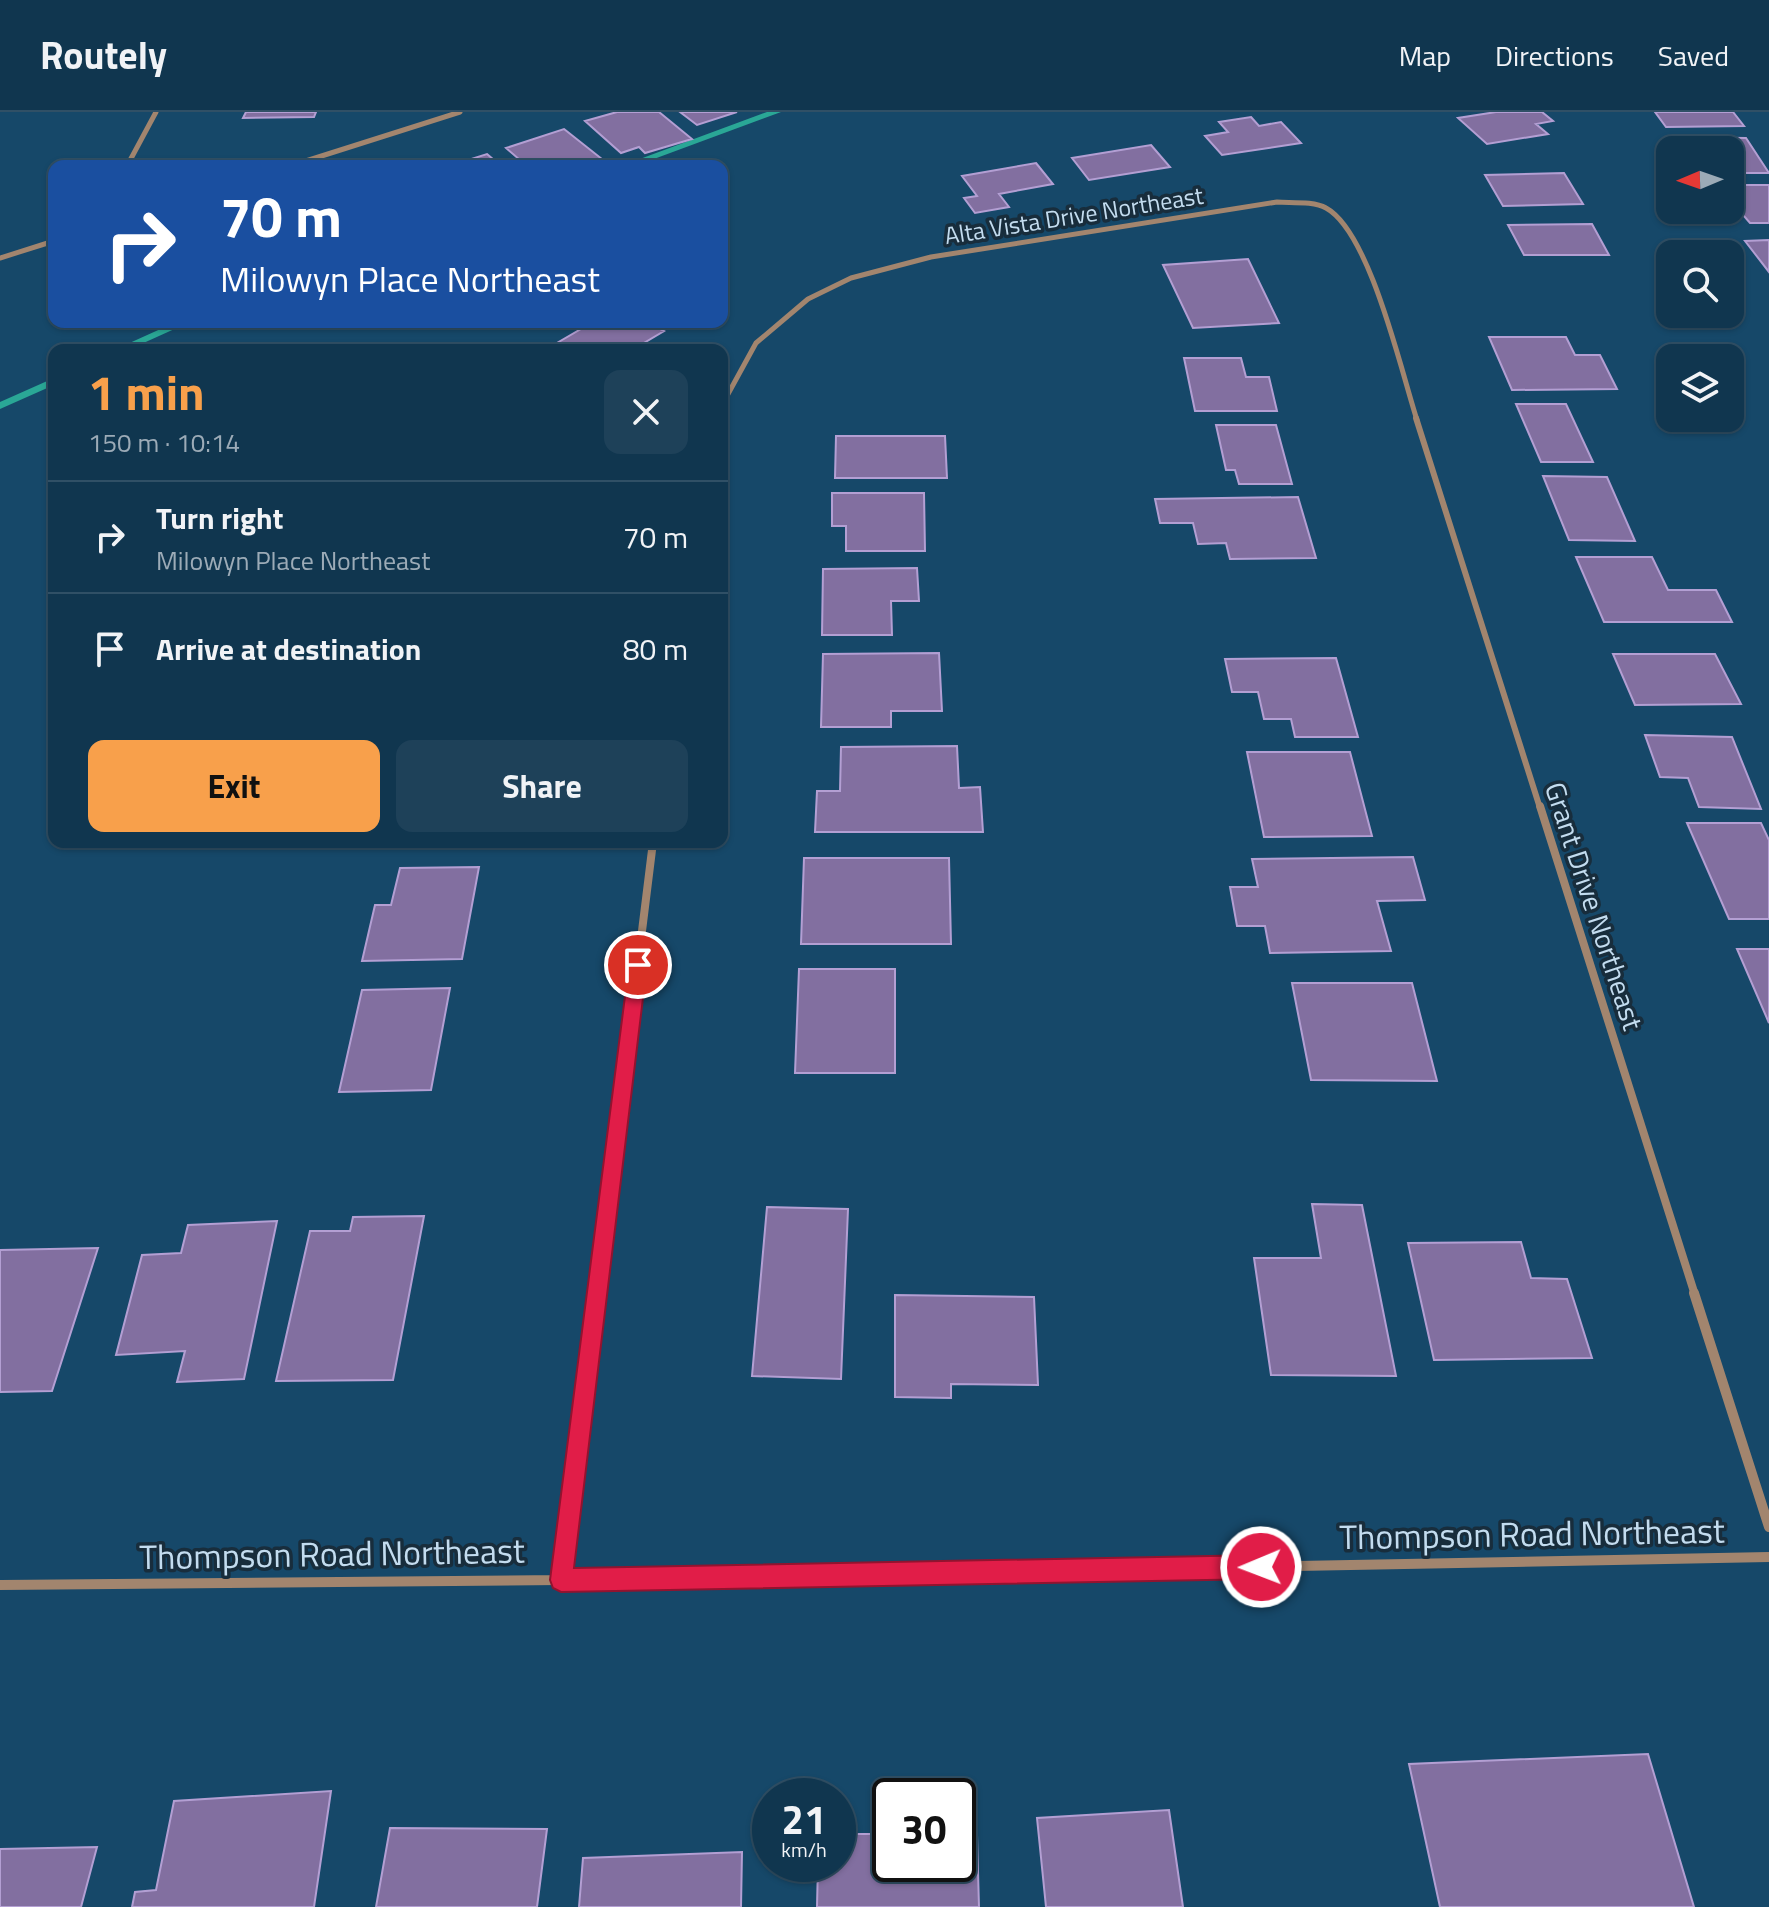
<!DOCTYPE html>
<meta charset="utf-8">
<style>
:root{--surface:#10364f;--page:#1e4159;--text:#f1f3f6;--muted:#9cabb7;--line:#305066;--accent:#f8a04b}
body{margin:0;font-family:"Titillium Web",sans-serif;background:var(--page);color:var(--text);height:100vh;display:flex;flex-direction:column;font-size:30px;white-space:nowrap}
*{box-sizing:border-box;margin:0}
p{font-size:26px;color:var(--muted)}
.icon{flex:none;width:44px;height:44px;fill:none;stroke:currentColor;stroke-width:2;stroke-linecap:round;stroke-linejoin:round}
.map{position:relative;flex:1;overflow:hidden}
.details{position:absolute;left:48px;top:232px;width:680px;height:504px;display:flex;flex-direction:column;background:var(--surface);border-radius:16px;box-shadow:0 2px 6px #0004,0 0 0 2px var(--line)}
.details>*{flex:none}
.guide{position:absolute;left:48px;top:48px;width:680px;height:168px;border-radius:16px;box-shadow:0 2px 6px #0004,0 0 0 2px var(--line);background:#1a4fa0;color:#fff;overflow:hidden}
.needle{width:52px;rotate:268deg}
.tools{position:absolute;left:1656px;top:24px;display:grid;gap:16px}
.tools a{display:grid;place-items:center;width:88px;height:88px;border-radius:16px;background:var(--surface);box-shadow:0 2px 6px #0004,0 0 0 2px var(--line);font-size:40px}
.speed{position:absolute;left:752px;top:1666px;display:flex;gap:16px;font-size:40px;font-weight:700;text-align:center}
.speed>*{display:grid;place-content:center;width:104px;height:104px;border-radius:50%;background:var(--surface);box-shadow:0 2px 6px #0004,0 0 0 2px var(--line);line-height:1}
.speed small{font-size:20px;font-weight:400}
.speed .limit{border:4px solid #111;border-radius:12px;background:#fff;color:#111}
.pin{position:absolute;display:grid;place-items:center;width:68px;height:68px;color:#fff;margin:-34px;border:4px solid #fff;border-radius:50%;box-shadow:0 2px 8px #0007}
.me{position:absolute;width:88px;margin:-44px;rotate:269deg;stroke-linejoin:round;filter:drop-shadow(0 0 6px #0008)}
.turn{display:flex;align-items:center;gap:28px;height:168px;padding:0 40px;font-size:36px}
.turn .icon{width:104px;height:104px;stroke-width:2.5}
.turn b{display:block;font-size:56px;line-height:68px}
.round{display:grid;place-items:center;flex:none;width:84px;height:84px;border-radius:16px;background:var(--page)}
.summary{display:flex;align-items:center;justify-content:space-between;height:136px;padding:0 40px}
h1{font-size:48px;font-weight:700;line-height:60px;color:var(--accent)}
.primary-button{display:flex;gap:16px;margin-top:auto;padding:16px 40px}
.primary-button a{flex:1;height:92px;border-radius:16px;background:var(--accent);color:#111;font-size:32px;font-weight:700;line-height:92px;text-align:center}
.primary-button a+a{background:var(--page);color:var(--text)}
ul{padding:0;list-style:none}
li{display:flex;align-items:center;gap:24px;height:112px;padding:0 40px;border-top:2px solid var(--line)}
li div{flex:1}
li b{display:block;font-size:30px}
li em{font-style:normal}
header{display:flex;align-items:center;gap:48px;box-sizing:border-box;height:112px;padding:0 40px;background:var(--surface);border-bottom:2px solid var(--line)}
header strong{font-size:38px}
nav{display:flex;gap:44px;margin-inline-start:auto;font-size:28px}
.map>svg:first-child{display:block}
</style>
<header>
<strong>Routely</strong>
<nav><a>Map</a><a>Directions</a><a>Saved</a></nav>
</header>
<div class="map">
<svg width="1769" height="1795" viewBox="0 0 1769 1795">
<rect width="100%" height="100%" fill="#164869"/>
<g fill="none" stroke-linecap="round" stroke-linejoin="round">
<path fill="#2aa796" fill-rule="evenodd" d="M767 0H781L635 54H621Z
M176 210H190L128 238H114Z
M54 266V273L0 297V290Z"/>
</g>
<path fill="#826fa0" stroke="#b39fd3" stroke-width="2" d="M246 0H316L314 5 243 6Z
M617 0H659L692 27 645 41 639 35 621 41 585 9Z
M680 0H737L697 13Z
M1496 0H1542L1553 9 1536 12 1548 22 1487 32 1458 6Z
M1655 0H1733L1744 14 1666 15Z
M1251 5 1259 14 1281 10 1301 31 1222 43 1205 24 1228 20 1219 10Z
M564 17 607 51 527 54 506 36Z
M1669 25 1746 26 1769 61H1730V38H1677Z
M1151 33 1170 55 1089 68 1072 46Z
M487 42 501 54H449Z
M1036 51 1053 72 999 82 1009 95 975 101 964 86 977 84 962 64Z
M1564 61 1583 92 1503 94 1485 63Z
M1730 73H1769V111H1750L1730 88Z
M1592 112 1609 143H1524L1508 113Z
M1769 128V160L1745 129Z
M1248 147 1279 211 1193 216 1163 153Z
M593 210H647L664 219 632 238H545Z
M1489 225H1566L1575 243H1600L1617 277 1512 278Z
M1184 246H1241L1246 265H1269L1277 299H1195Z
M1516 292H1566L1593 350H1541Z
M1216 313H1276L1292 372H1239L1235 358H1226Z
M836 324H945L947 366H835Z
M1543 364 1607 365 1635 429 1569 428Z
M832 381H924L925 439H846V414H832Z
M1298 385 1316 446 1230 447 1226 431 1198 432 1193 411H1160L1155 387Z
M1576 445H1652L1668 478H1716L1732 510H1604Z
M917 456 919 489H891L892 523H822L823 457Z
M939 541 942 599H891V615H821L823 542Z
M1613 542H1715L1741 592 1635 593Z
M1336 546 1358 625H1295L1291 607H1264L1258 580H1232L1225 547Z
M1645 623 1732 625 1761 697 1699 695 1688 666 1660 665Z
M957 634 959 676 980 675 983 720H815L817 679H840L841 635Z
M1247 640H1350L1372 724 1264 725Z
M1687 711H1761L1769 728V807H1729Z
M370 730H478L370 732Z
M1413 745 1425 788 1377 789 1391 839 1270 841 1265 814H1237L1230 775H1258L1252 747Z
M804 746H949L951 832H801Z
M479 755 462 847 362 849 375 793H391L400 756Z
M1737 837H1769V911Z
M799 857H895V961H795Z
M1292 871H1412L1437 969 1311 968Z
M450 876 431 978 339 980 362 878Z
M1312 1092 1362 1093 1396 1264 1271 1263 1254 1146H1321Z
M767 1095 848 1097 841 1267 752 1264Z
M424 1104 393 1268 276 1269 310 1119H350L353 1105Z
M277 1109 244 1267 177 1270 185 1239 116 1243 142 1143 181 1141 188 1113Z
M1521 1130 1531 1166 1567 1167 1592 1246 1434 1248 1408 1131Z
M98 1136 52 1279 0 1280V1138Z
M895 1183 1034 1185 1038 1273 951 1272V1286L895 1285Z
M1648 1642 1694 1795H1440L1409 1652Z
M331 1679 314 1795H132L135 1780 156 1778 174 1689Z
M1169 1698 1183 1795H1046L1037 1706Z
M390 1716 547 1717 537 1795H376Z
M838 1722H890V1752H958V1722L977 1723 979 1795H817L818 1752H838Z
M97 1735 81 1795H0V1737Z
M742 1740 741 1795H579L583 1746Z"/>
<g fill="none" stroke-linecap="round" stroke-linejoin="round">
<path stroke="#a2856e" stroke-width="5" d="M127 54 156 0
M290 54 460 0
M0 146 54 129
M722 293 756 231 808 187 851 166 931 145 1277 90C1291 91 1314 89 1326 96 1370 120 1401 259 1417 308"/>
<path stroke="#a2856e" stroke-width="6" d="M1416 306 1540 696"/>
<path stroke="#a2856e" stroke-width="8" d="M1540 694 1695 1183
M597 1183 653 730"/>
<path stroke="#a2856e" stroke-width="10" d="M1694 1181 1769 1415
M561 1468 597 1181
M0 1473 561 1468 1769 1445"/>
</g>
<path fill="#e11d48" stroke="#92132f" stroke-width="2" d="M638 846 647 853 574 1456 1261 1443 1269 1447 1272 1455 1269 1463 1261 1467 561 1480 553 1476 550 1468 629 853Z"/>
<g text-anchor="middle" stroke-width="7" stroke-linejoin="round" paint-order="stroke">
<g font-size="24" fill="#c3dcef" stroke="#182d3c">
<text transform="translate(1074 104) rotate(-9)" y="8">Alta Vista Drive Northeast</text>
</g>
<g font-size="28" fill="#c3dcef" stroke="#182d3c">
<text transform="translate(1594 794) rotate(72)" y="10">Grant Drive Northeast</text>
</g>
<g font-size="34" fill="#c3dcef" stroke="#182d3c">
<text transform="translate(1532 1422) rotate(-1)" y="12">Thompson Road Northeast</text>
<text transform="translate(332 1442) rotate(-1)" y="12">Thompson Road Northeast</text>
</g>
</g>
</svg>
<div class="tools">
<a><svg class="needle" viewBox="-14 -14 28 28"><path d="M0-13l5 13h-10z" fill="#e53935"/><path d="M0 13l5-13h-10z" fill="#9cabb7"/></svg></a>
<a><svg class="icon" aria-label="search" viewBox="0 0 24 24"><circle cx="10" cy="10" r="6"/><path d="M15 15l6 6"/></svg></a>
<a><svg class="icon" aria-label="layers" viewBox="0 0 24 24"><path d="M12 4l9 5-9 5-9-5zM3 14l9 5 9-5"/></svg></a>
</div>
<div class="speed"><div>21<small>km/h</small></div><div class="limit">30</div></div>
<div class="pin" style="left:638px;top:853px;background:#d93025"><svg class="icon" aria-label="arrive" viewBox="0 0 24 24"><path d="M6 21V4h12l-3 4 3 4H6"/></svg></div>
<svg class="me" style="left:1261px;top:1455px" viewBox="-20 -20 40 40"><circle r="17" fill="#e11d48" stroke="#fff" stroke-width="3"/><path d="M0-11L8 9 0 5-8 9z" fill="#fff"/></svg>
<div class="guide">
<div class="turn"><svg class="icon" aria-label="right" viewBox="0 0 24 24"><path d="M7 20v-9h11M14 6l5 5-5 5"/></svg><div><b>70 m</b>Milowyn Place Northeast</div></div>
</div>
<section class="details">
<div class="summary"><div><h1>1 min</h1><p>150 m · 10:14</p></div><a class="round"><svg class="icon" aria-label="close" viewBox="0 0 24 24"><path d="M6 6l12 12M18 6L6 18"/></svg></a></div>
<ul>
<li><svg class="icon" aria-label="right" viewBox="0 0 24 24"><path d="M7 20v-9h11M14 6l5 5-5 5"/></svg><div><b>Turn right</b><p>Milowyn Place Northeast</p></div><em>70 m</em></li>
<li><svg class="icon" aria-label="arrive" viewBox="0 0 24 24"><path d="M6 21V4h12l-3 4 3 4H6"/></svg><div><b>Arrive at destination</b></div><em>80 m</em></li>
</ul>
<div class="primary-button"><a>Exit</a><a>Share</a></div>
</section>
</div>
